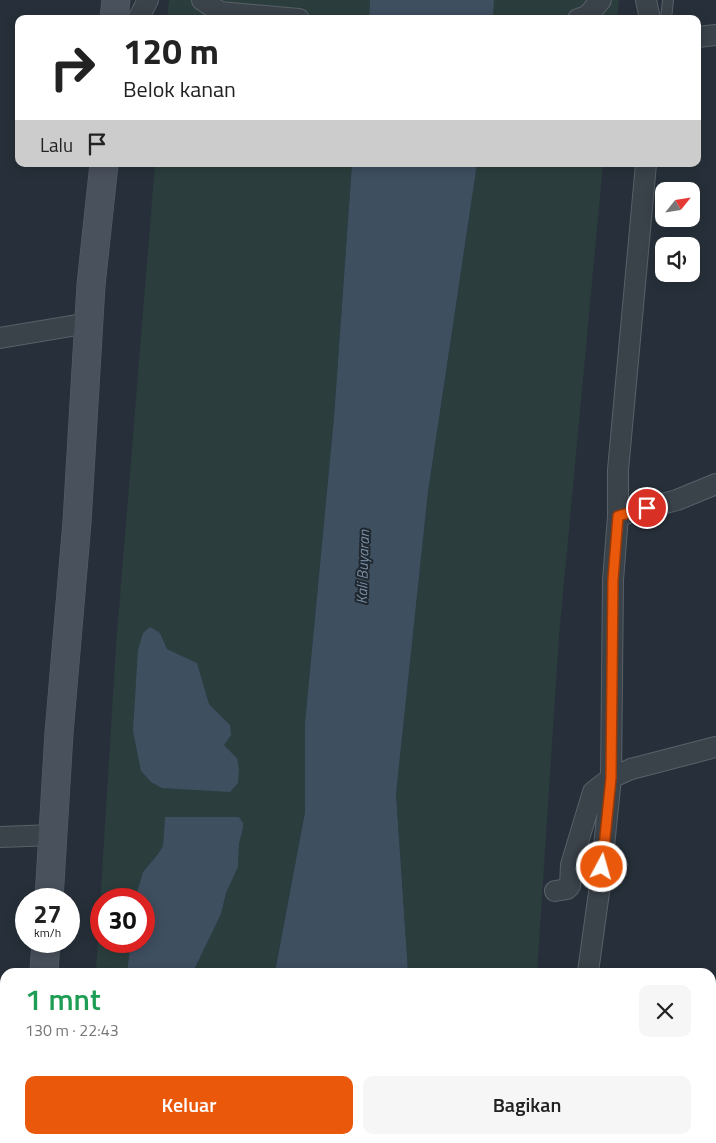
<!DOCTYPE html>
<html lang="id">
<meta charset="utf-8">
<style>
:root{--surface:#fff;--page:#f6f6f6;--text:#222;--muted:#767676;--accent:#ea580c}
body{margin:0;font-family:"Titillium Web",sans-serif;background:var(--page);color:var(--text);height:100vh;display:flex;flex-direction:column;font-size:19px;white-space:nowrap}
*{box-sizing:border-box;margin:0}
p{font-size:16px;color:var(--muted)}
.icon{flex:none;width:28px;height:28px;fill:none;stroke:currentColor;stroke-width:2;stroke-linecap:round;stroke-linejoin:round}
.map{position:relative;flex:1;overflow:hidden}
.sheet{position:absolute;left:0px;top:968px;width:716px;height:176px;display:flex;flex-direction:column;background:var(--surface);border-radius:15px 15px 0 0;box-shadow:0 2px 12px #0003}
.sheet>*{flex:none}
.hud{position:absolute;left:15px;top:15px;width:686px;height:152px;border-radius:10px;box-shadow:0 2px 12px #0003;background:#fff;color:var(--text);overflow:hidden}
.needle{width:32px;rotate:60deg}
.controls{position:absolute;left:655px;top:182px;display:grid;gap:10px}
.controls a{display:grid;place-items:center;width:45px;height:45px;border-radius:10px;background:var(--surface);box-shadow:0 2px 12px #0003;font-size:25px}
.speed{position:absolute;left:15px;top:888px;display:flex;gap:10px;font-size:25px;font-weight:700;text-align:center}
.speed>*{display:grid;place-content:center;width:65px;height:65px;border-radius:50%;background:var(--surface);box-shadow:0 2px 12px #0003;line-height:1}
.speed small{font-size:12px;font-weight:400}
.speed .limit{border:8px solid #d22;background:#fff;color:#111}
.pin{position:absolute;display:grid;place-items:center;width:42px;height:42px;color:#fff;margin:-21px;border:2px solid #fff;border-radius:50%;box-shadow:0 1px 5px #0007}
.me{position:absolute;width:55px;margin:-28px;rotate:6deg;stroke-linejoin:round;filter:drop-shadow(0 0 4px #0008)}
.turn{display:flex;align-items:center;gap:18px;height:105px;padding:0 25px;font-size:22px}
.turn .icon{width:65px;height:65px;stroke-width:2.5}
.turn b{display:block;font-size:35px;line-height:42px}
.then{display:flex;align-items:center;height:48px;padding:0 25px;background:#0003;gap:10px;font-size:19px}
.round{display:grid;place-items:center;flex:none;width:52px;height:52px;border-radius:10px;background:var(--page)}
.headline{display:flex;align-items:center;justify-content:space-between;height:85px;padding:0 25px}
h1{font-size:30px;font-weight:600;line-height:38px;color:#1e9e55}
.action{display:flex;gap:10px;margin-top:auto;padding:10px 25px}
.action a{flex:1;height:58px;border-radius:10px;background:var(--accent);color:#fff;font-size:20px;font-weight:600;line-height:58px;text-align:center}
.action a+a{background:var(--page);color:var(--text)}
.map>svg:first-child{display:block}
</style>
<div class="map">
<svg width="716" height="1143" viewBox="0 0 716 1143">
<rect width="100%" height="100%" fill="#27303a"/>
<path fill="#2b3e3d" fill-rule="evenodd" d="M169 0H370L369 19H167Z
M494 0H619L617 19H493Z
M155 164H352L334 417 305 723V812L275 972H193L221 914 226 893 238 867 239 844 243 828 165 818 163 846 158 854 143 872 136 899H101V941H131L127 972H96L116 647ZM160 633 167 649 197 663 209 704 230 725 224 745 237 758 133 731Z
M477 164H603L559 636 537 972H408L396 794 428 492Z
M82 1139H265V1143H82Z
M403 1139H524V1143H403Z"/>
<path fill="#3e4f60" d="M370 0H494L493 19H369Z
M352 164H477L428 492 396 794 408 972H275L305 812V723L334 417Z
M150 627 160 633 167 649 197 663 209 704 230 725 231 735 224 745 237 758 239 769 238 783 230 792 162 788 151 782 141 771 133 731 138 650 143 633Z
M165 817H239L243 823V828L239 844 238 867 226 893 221 914 193 972H127L131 941H144V899H136V896L143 872 158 854 163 846Z
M265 1139H403V1143H265Z"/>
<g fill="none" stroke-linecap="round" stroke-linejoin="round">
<defs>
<path id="lane" d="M666 19 668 0"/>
<path id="street" d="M202 0 220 12 299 19
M646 0 650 19
M138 19 148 0
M578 19 587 16 601 0
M698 37 716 35
M0 338 89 323
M618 516 677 500 716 484
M0 837 54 835
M555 891 567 889 570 886 571 865 593 792 611 778 631 769 716 747
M588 972 600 885 611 778 613 580 618 516V470L646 164
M573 1143V1139"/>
<path id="secondary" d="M114 19 116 0
M49 899 59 733 77 522 91 285 104 164
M44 972 46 941
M32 1143V1139"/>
</defs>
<use href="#lane" stroke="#586068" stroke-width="12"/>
<use href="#street" stroke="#586068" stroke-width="22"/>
<use href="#secondary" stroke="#586068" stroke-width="29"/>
<use href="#lane" stroke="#3a424a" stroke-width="10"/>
<use href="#street" stroke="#3a424a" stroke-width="20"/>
<use href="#secondary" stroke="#49515d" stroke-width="28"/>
</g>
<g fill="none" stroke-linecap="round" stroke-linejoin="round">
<defs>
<path id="route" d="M602 867 611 778 613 580 618 516 647 508"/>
</defs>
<use href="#route" stroke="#983908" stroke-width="12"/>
<use href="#route" stroke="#ea580c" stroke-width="9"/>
</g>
<g text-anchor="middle" stroke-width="4" stroke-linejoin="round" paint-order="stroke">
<g font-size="15" font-style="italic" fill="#7a8fa5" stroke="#1f272f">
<text transform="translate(363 567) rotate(-88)" y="5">Kali Buyaran</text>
</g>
</g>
</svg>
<div class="controls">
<a><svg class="needle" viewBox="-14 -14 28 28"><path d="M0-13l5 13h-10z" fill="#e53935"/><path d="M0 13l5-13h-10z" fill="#767676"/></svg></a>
<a><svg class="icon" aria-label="sound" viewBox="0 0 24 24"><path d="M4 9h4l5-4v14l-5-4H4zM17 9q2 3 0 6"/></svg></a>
</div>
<div class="speed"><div>27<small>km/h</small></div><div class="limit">30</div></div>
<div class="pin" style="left:647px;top:508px;background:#d93025"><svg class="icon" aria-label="arrive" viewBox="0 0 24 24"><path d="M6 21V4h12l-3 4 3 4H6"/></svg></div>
<svg class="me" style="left:602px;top:867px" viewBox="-20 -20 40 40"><circle r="17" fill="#ea580c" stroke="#fff" stroke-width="3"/><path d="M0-11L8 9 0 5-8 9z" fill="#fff"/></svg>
<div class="hud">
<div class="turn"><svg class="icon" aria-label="right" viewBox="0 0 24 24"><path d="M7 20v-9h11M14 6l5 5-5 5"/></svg><div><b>120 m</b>Belok kanan</div></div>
<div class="then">Lalu<svg class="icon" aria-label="arrive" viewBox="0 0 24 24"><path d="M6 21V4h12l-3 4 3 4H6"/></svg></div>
</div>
<section class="sheet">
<div class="headline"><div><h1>1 mnt</h1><p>130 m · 22:43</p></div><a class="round"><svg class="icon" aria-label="close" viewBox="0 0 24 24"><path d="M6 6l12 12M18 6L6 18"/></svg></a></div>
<div class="action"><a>Keluar</a><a>Bagikan</a></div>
</section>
</div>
